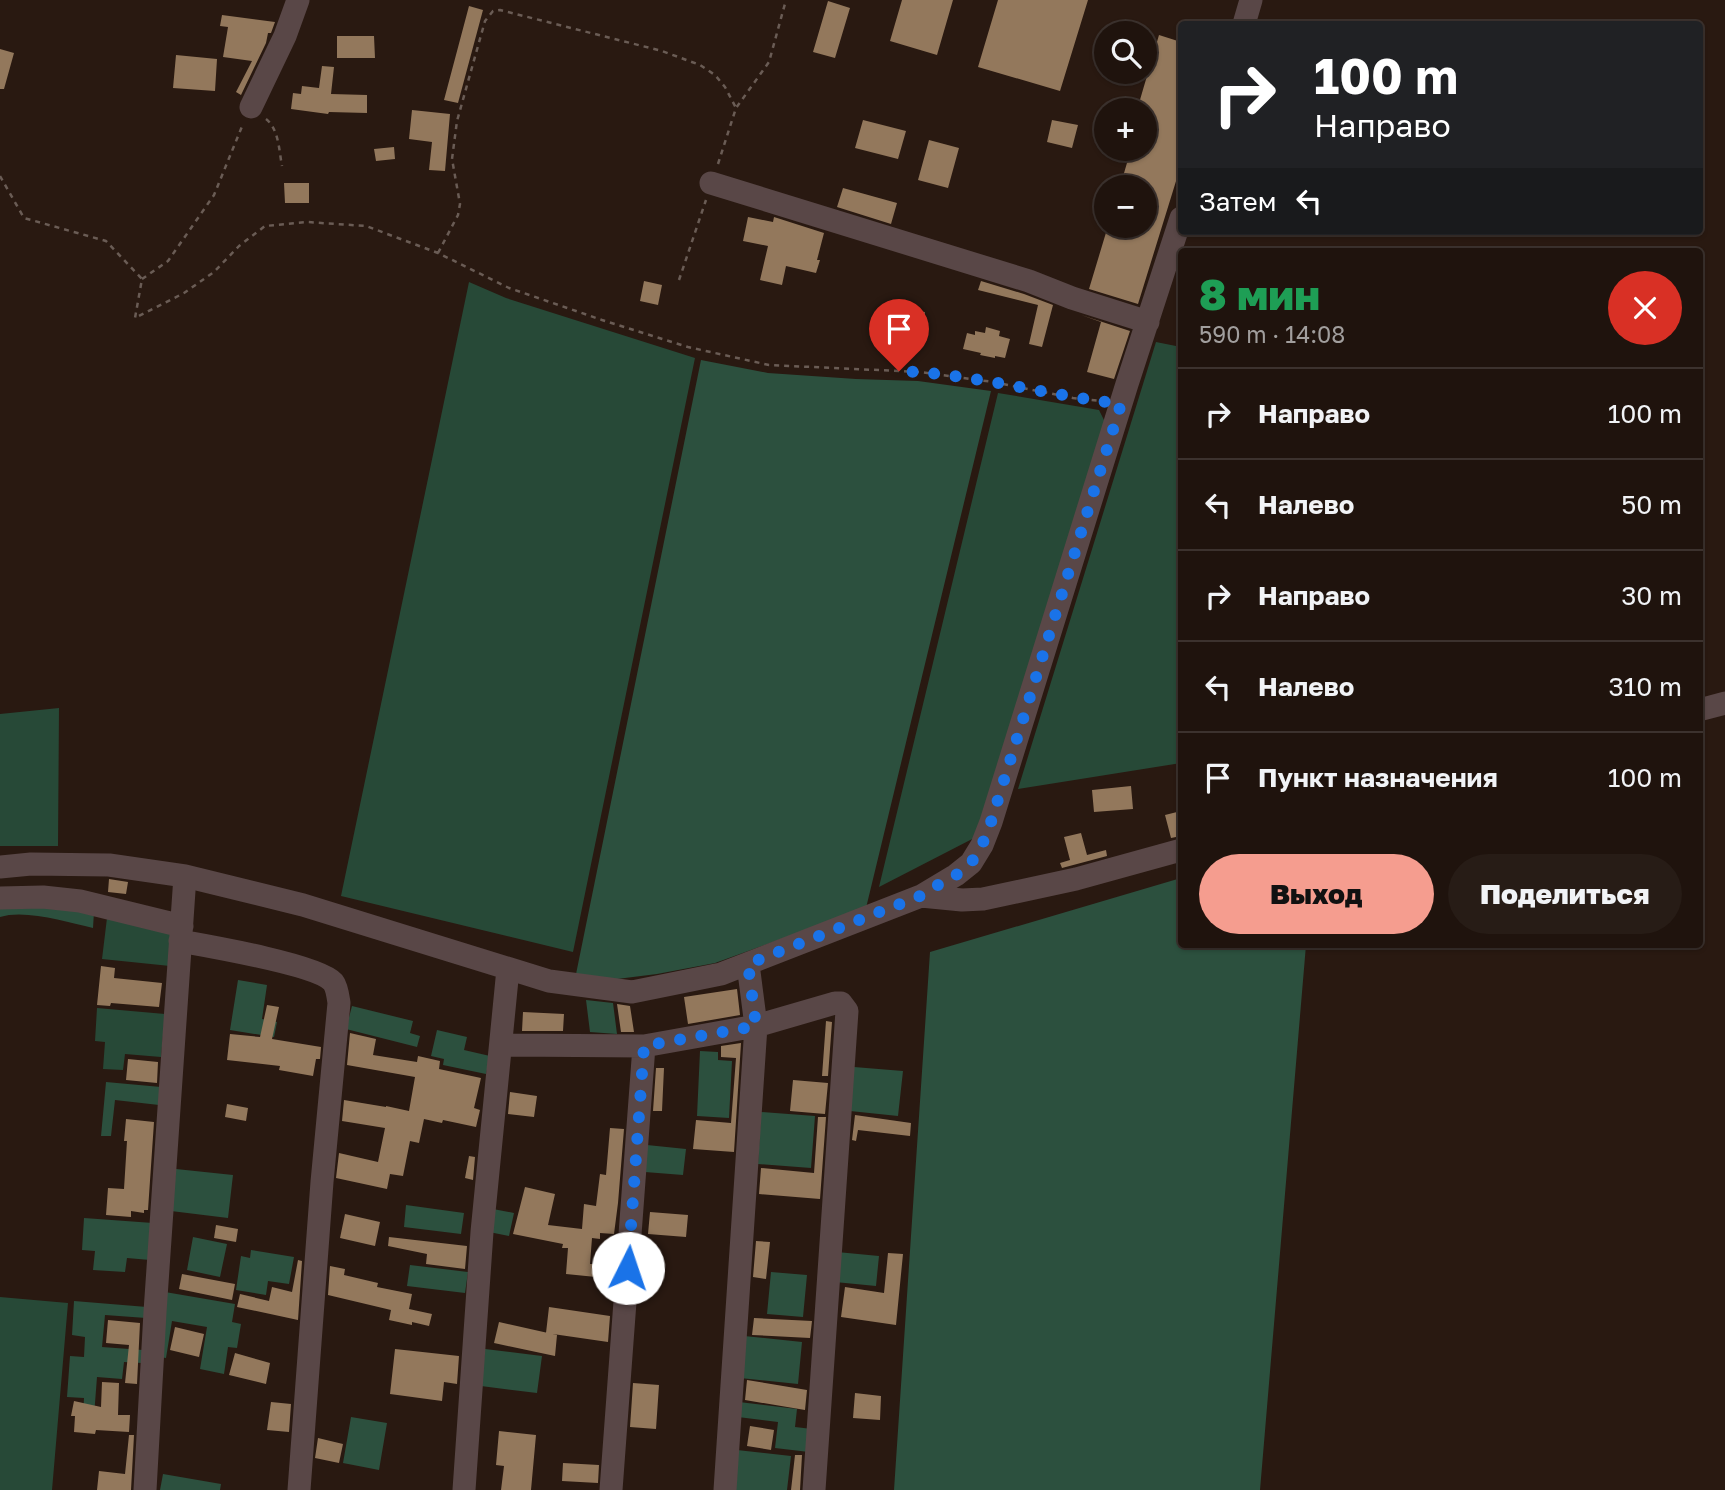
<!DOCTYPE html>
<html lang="ru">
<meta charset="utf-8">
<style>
:root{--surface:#1f130d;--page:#271c16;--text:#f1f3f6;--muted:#a19e9d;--line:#3c322e;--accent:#f59d8f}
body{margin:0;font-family:"Golos Text",sans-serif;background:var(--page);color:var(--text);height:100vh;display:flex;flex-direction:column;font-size:26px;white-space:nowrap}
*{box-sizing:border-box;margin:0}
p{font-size:23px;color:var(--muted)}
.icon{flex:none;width:38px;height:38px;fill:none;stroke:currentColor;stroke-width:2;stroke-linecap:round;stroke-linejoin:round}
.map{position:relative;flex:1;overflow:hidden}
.details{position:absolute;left:1178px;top:248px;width:525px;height:700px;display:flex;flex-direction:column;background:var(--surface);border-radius:7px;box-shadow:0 2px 5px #0004,0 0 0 2px var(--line)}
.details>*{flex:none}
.hud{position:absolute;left:1178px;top:21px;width:525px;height:214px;border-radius:7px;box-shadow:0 2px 5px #0004,0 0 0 2px var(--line);background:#202124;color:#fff;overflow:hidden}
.tools{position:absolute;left:1094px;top:21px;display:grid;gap:14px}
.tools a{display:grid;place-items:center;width:63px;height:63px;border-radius:50%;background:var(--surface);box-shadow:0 2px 5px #0004,0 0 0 2px var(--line);font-size:35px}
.pin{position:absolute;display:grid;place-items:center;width:60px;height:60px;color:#fff;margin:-72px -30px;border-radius:50% 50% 50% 0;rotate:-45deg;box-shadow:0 0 7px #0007}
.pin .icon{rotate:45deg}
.me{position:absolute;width:77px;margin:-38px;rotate:4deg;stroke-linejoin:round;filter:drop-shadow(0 0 5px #0008)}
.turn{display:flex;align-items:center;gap:24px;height:147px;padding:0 21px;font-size:32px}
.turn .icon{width:91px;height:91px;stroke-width:2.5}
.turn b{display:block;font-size:49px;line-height:60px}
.then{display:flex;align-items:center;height:66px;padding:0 21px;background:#0003;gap:14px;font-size:26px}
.round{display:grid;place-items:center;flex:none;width:74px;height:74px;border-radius:37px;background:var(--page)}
.summary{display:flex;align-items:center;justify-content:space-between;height:119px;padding:0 21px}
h1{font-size:42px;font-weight:800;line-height:52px;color:#1e9e55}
.button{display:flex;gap:14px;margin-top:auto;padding:14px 21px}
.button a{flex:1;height:80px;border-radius:42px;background:var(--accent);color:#111;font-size:28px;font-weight:800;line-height:80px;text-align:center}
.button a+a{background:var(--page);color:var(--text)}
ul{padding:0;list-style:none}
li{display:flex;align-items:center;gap:21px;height:91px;padding:0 21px;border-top:2px solid var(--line)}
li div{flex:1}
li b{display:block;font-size:26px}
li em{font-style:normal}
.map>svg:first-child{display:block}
</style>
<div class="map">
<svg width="1725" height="1490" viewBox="0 0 1725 1490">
<rect width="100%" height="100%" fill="#291911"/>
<path fill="#274937" d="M469 282 506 298 695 358 573 952 341 896Z
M1156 342 1181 347V763L1018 789Z
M998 393 1099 410 1105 422 978 836 879 887Z
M59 708 58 846H0V714Z
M107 918 172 932 170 966 102 959Z
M97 1008 165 1014 161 1057 125 1054 123 1070 103 1069 105 1042 95 1041Z
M0 1297 68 1303 52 1490H0Z"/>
<path fill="#2c503e" d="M701 360 768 373 856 379 918 381 991 391 866 908 715 963 657 974 617 979H575Z
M1181 878V945H1306L1260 1490H894L930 952Z
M0 903 94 912 93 928C67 922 25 909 0 917Z
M238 980 267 985 262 1019 277 1022 274 1037 230 1030Z
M586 1000 613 1003 617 1034 590 1032Z
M352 1006 413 1021 410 1033 420 1036 417 1047 346 1029Z
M437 1030 467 1037 464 1050 490 1056 486 1074 443 1065 444 1059 431 1056Z
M700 1051 718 1052V1060L732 1061 729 1118 697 1116Z
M854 1067 903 1071 898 1116 850 1111Z
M106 1082 161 1087 159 1105 115 1100 111 1136H101Z
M761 1112 815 1116 811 1168 758 1164Z
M647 1145 686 1149 683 1175 645 1172Z
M176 1169 233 1175 228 1218 171 1211Z
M406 1205 464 1213 461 1234 404 1227Z
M493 1209 514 1213 509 1236 489 1232Z
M84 1218 153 1223 150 1260 127 1258 125 1272 93 1270 95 1251 82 1250Z
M193 1237 227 1244 220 1277 187 1270Z
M251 1250 294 1257 289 1284 268 1281 266 1295 236 1290 241 1256 250 1258Z
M837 1252 879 1256 876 1286 835 1282Z
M410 1265 468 1272 465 1293 407 1286Z
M771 1272 807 1275 803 1317 767 1314Z
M165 1292 235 1304 232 1322 241 1324 237 1348 228 1347 224 1374 200 1369 207 1327 172 1321 166 1358 154 1356Z
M74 1301 147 1307 146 1318 105 1315 102 1347 143 1350 142 1363 124 1362 122 1379 97 1377 94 1416 83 1415 84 1398 67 1397 70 1356 84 1357 85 1337 72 1335Z
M744 1336 802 1342 798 1384 740 1378Z
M485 1349 542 1356 537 1393 481 1386Z
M739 1402 797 1409 795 1427 812 1429 809 1452 775 1448 778 1422 738 1417Z
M351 1417 387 1423 379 1470 343 1463Z
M737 1450 791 1456 787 1490H733Z
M163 1474 221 1484 220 1490H160Z"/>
<path fill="#93785c" d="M902 0H953L937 55 890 41Z
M998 0H1088L1060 91 978 67Z
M828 1 850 8 835 58 813 52Z
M469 6 483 10 458 103 444 100Z
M222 15 275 22 271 33H268L266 43 241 95 236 92 252 61 223 57 228 27 220 26Z
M1159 35 1181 42V165L1138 304 1089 289 1108 226H1144V187H1120L1131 149H1144V110H1137Z
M337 36H374L375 58H337Z
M0 49 14 53 4 89H0Z
M176 55 217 59 215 91 173 88Z
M322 66 334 67 331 94 367 95V113L329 112 328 114 291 109 293 93 301 94 302 86 319 88Z
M412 110 450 114 445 171 429 170 432 142 409 139Z
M863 120 906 131 898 159 855 148Z
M1052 120 1078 125 1072 148 1047 142Z
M929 140 959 148 948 188 918 180Z
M394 147 395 159 376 161 374 149Z
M284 183H309V203H285Z
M843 188 897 203 891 224 837 207Z
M748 217 773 222 774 217 824 233 817 260H820L816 273 786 266 782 285 760 280 768 246 743 241Z
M644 281 662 285 658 305 640 301Z
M981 281 1024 294 1053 305 1042 347 1029 344 1038 305 978 290Z
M882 308 925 312 923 334 880 331Z
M1081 315 1130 331 1114 379 1087 372 1101 322Z
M986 327 1000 331 999 336 1010 339 1005 358 995 356V358L980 355 981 353 963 349 967 333 975 335V331L985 333Z
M1131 786 1133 809 1094 812 1092 790Z
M1181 811V836L1171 838 1165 815Z
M1081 833 1087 855 1106 850 1107 856 1062 868 1060 863 1070 860 1064 837Z
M109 879 128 882 126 894 108 892Z
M101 966 115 968 114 978 162 983 159 1007 111 1003 110 1006 97 1005Z
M737 989 740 1015 688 1024 684 997Z
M617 1004 630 1006 634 1032H621Z
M267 1005 279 1007 272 1039 321 1047 320 1059H316L313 1076 279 1070 280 1066 227 1060 230 1034 260 1037Z
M523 1012 564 1014 563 1031H522Z
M826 1021 832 1022 828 1076H822Z
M350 1033 376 1039 373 1055 417 1062 418 1056 440 1061 439 1069 481 1078 474 1108 480 1110 476 1127 443 1120 442 1123 424 1119 419 1143 410 1141 403 1176 390 1174 387 1189 336 1178 339 1153 378 1162 385 1128 342 1121 344 1100 386 1107V1106L409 1111 415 1077 347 1065Z
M741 1043 734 1152 693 1149 696 1120 731 1123 736 1058 721 1057V1046Z
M128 1059 158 1062 157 1083 126 1080Z
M656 1068H664L662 1111H653Z
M793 1080 828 1083 825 1114 790 1111Z
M510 1092 537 1096 534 1117 508 1114Z
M227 1104 248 1108 246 1121 225 1117Z
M855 1115 911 1123 910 1136 858 1130 856 1141 852 1140Z
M818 1117H826L820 1199 759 1194 761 1168 814 1173Z
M126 1119 154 1122 148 1210H144V1213L131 1211V1217L106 1215 108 1188 124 1189 127 1141H124Z
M610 1128 624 1129 618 1203 614 1234 600 1233V1239L592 1238 590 1264H597L596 1277 566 1274 568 1248H562L563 1244 513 1234 525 1187 555 1194 548 1225 582 1229 584 1204 596 1206 600 1174 606 1175Z
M469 1156 475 1157 473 1180 465 1178Z
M650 1212 688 1215 686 1237 648 1234Z
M345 1214 380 1222 375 1246 340 1238Z
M216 1225 238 1229 236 1242 214 1238Z
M389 1237 467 1246 465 1269 426 1264 427 1254 388 1246Z
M756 1241 770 1242 766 1279 753 1277Z
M888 1253 903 1254 896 1325 841 1317 845 1287 884 1293Z
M298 1260 302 1261 298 1320 237 1307 240 1294 269 1301 272 1287 292 1292Z
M330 1266 345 1269 344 1275 378 1283 377 1287 412 1294 409 1309 432 1314 429 1326 412 1322V1325L389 1320 391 1310 328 1295Z
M182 1274 235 1284 232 1300 179 1289Z
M549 1307 610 1316 608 1342 546 1333Z
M754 1318 812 1321 810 1338 752 1335Z
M108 1320 140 1323 137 1384 125 1383 129 1345 106 1343Z
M499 1322 557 1335 555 1356 494 1343Z
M175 1327 204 1334 199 1357 170 1350Z
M395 1349 459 1356 457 1384 444 1382 442 1401 390 1394Z
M235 1353 270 1363 266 1384 229 1375Z
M747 1380 807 1390 805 1410 745 1400Z
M102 1382 119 1383 118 1415H130L129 1432 96 1430 95 1434 74 1432 75 1416H71L74 1401 101 1407Z
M633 1383 659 1385 656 1429 630 1427Z
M855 1393 881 1396 880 1420 853 1418Z
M271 1402 291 1404 289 1432 267 1430Z
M750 1426 774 1430 771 1450 747 1446Z
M499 1431 536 1435 531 1490H501L504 1466 496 1465Z
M129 1435H134L131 1490H97L99 1471 125 1474Z
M318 1438 343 1444 339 1463 315 1458Z
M795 1455H802L800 1490H791Z
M563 1463 599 1465 598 1483 562 1481Z"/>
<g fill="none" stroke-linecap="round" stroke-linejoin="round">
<path stroke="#6a5c55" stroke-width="2.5" stroke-dasharray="5 5" stroke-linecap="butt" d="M266 119C279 129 279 151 282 166
M718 164 736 108 769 62 786 0
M0 176 24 218 106 241 142 279 135 318 184 293 214 272 239 246 265 226 307 222 366 226 438 253 509 288 602 320 688 347 769 365 920 372 993 382 1073 398 1101 401
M438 253 458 215 460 204 452 159 457 121 485 21 493 11 500 10 662 51 700 65 715 75 725 87 736 108
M142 279 168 261 214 195 243 124
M679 280 706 200"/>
<path stroke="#594747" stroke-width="23" d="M1244 24 1251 0
M251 107 285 36 298 0
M711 183 1029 281 1072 298 1148 322
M1699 710 1725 703
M0 867 31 864 109 865 185 876 303 905 549 981 632 992 721 974 921 896 956 875 971 863 982 845 991 822 1127 384 1181 218
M921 896 962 900 983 899 1076 879 1181 850
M0 898 43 897 80 901 182 926
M180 941C208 946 318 965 333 982 337 987 338 996 339 1003L322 1182 299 1490
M501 1045 644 1046 611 1490
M644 1046 756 1026 835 1003H841L847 1011 814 1490
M145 1490 155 1312 185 876
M464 1490 482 1232 508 969
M725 1490 756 1026 748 964"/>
</g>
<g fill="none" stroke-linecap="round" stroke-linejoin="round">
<path stroke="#1a73e8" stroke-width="12" stroke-dasharray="0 21.6" d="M628 1268 644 1046 756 1026 748 964 920 896 938 885 956 875 971 863 982 845 991 822 1121 404C1047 395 974 374 899 371"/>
</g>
</svg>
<div class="tools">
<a><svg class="icon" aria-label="search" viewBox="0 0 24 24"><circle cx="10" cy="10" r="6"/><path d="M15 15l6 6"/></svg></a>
<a>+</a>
<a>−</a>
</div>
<div class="pin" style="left:899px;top:371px;background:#d93025"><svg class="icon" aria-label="arrive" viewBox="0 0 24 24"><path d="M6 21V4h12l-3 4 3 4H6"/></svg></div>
<svg class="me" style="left:628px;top:1268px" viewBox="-20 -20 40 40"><circle r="19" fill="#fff"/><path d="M0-13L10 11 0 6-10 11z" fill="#1a73e8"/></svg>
<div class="hud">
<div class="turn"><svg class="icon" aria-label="right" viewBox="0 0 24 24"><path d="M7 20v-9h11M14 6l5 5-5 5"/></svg><div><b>100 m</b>Направо</div></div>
<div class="then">Затем<svg class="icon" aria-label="left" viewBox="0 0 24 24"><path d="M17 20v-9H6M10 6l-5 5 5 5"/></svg></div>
</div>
<section class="details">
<div class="summary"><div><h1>8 мин</h1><p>590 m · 14:08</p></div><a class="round" style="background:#d93025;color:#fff"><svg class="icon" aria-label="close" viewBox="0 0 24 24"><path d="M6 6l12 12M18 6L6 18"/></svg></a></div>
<ul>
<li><svg class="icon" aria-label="right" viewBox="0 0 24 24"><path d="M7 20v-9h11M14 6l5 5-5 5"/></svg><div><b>Направо</b></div><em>100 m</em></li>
<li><svg class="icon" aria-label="left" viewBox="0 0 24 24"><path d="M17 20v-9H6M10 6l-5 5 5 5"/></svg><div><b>Налево</b></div><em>50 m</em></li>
<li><svg class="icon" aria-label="right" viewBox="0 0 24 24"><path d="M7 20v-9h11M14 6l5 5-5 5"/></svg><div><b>Направо</b></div><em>30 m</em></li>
<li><svg class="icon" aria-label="left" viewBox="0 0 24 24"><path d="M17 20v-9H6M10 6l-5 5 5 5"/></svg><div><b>Налево</b></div><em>310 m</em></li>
<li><svg class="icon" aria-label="arrive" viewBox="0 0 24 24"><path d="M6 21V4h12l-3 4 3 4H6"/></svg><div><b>Пункт назначения</b></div><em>100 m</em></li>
</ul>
<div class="button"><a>Выход</a><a>Поделиться</a></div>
</section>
</div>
